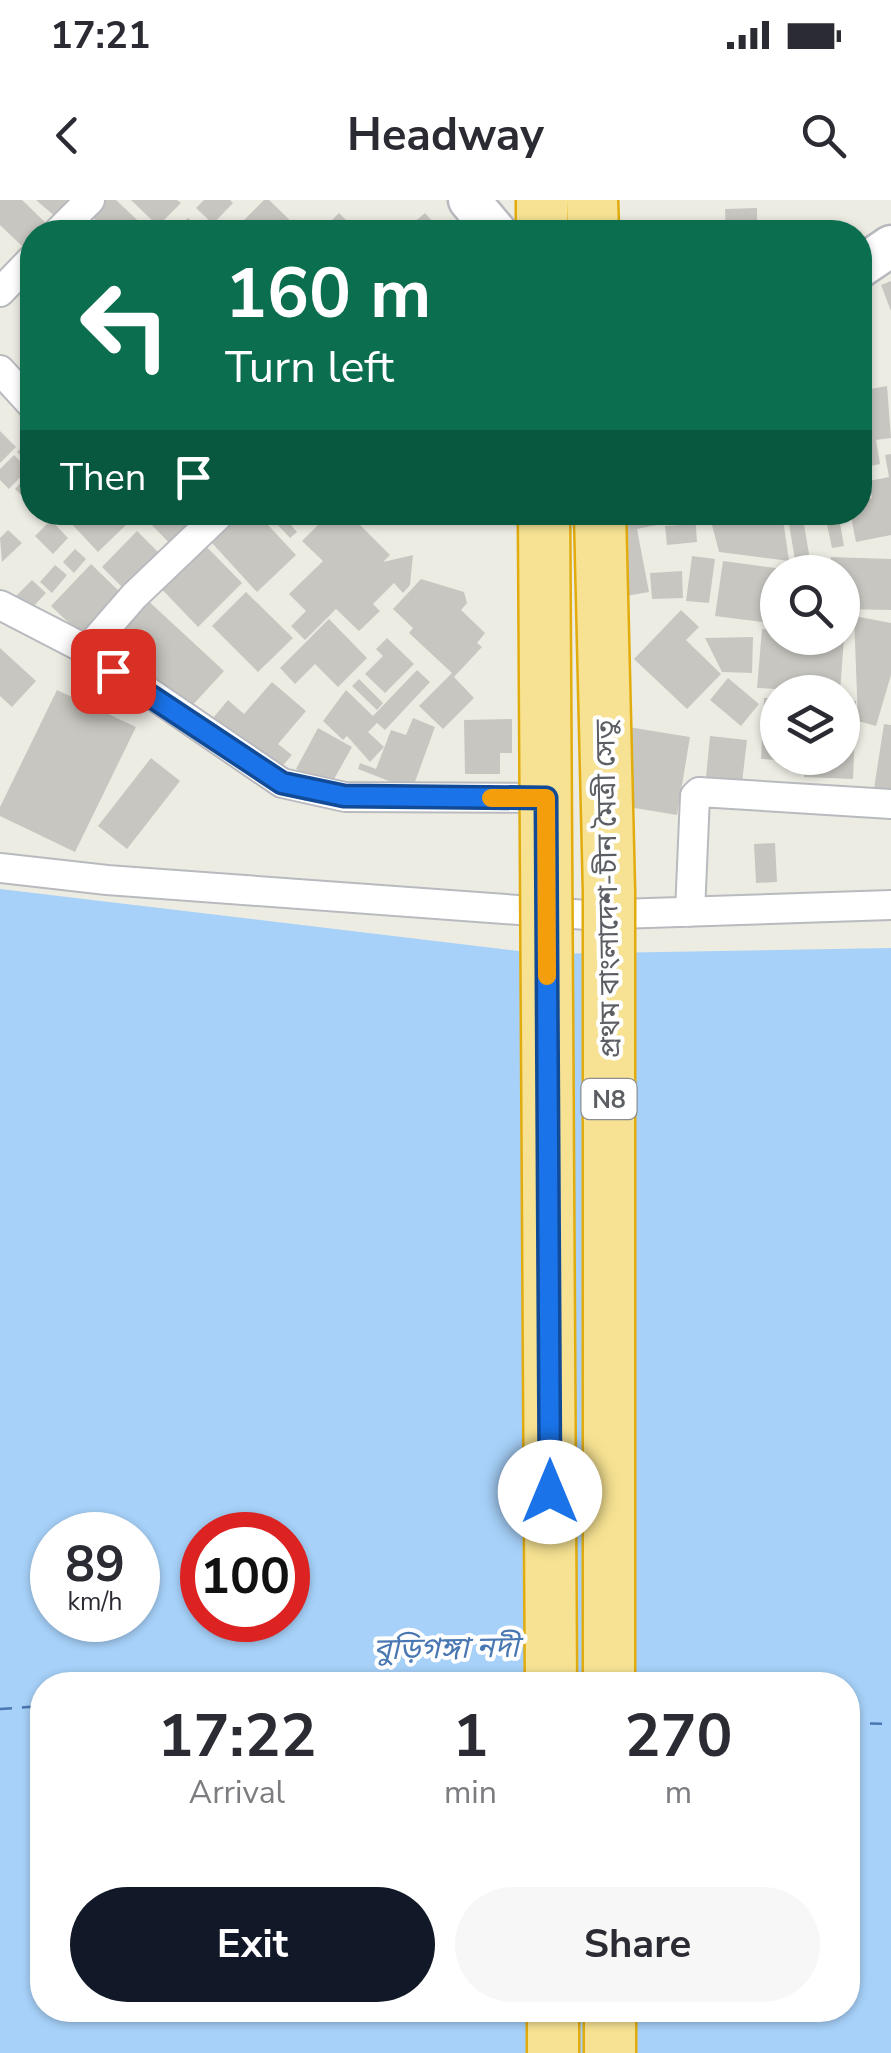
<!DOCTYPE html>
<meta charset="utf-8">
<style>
:root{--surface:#fff;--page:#f7f7f7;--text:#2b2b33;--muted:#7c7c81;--accent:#111827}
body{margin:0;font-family:"Nunito Sans","Noto Sans Bengali",sans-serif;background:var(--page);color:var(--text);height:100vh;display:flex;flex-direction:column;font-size:38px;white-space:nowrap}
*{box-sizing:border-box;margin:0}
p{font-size:32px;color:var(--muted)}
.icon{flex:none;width:55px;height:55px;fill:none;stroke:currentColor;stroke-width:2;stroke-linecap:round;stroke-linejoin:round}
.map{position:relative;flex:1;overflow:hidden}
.sheet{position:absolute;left:30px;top:1472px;width:830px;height:350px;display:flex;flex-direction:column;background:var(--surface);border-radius:40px;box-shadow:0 2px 8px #0004}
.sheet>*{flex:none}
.top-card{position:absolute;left:20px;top:20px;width:852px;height:305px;border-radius:40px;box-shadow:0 2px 8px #0004;background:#0b6e4f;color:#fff;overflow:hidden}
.tools{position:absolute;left:760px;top:355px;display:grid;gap:20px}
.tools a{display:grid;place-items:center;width:100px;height:100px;border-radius:50%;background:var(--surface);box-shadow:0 2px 8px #0004;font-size:50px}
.speed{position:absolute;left:30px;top:1312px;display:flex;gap:20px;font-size:50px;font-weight:700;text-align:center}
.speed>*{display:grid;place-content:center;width:130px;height:130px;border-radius:50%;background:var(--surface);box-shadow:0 2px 8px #0004;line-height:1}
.speed small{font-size:25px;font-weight:400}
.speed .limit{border:15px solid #d22;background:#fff;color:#111}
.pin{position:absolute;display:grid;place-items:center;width:85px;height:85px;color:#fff;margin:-42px;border-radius:20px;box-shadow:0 5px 15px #0006}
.me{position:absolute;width:110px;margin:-55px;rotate:0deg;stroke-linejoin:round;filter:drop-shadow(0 0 8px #0008)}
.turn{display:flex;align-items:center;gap:35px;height:210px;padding:0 40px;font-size:45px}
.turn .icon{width:130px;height:130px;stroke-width:2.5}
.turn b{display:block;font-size:70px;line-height:85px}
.then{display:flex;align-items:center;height:95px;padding:0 40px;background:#0003;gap:20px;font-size:38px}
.eta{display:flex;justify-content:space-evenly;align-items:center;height:170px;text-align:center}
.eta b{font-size:60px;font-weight:700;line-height:70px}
.button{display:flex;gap:20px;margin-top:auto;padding:20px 40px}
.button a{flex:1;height:115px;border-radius:60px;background:var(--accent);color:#fff;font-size:40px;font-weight:700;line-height:115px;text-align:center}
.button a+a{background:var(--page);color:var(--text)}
.status{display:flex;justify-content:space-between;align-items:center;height:70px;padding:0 50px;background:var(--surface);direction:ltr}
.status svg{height:28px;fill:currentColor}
header{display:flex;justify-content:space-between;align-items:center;height:130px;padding:0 40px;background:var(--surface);font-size:45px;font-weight:700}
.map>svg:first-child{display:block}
</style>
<div class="status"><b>17:21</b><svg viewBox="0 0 49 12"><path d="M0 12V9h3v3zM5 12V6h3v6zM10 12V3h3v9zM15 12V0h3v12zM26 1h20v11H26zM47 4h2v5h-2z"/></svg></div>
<header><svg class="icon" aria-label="back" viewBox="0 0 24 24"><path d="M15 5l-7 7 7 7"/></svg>Headway<svg class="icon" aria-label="search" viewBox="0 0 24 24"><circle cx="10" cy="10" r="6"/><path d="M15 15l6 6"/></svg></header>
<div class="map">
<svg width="891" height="1853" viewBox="0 0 891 1853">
<rect width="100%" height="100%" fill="#edece3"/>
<path fill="#a7d1f9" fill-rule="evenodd" d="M0 689 544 754 891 748V1853H0ZM52 1335H138V1420H52ZM202 1335H288V1420H202ZM42 1485H848V1810H42Z"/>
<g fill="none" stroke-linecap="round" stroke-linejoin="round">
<path stroke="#4977b2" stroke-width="2.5" stroke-dasharray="12 10" stroke-linecap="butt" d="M0 1509 42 1506
M848 1523 891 1524"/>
</g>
<path fill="#c8c6c0" d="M0 0H22L48 25 32 32 24 48 0 25Z
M36 0H73L57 18Z
M102 0H116L150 32H109L89 14Z
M131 0H177L181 3 158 26Z
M204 0H230L233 3 213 24 196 8Z
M264 0H269L298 28 293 32H255L243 21Z
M757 8V32H726L725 9Z
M339 13 358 32H320Z
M425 13 442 32H407L405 30Z
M188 18 199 28 195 32H175Z
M891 81V111L881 85Z
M887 186 891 238 876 240 880 264 865 267 860 191Z
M0 231 16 247 0 263Z
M32 236V266L17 252Z
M891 254V335L856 342 850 312H860V300L872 298 869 281 889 277 885 255Z
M14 255 28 269 9 289 0 280V269Z
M32 271V305L15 289Z
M75 312H124L131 320 98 352 68 320Z
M154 312H212L175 349 147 320Z
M244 312H256L296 355 257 392 212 343Z
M266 312H318L306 323 300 315 290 324 297 332 290 338Z
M331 312 346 324 353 318 390 355 383 362 413 355 410 385 403 393 394 383 373 404 380 411 359 431 336 409 305 440 291 426 306 411 289 394 323 361 302 341Z
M611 312H669L671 322 637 329 649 392 626 396Z
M680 312H695L697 342 667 345 665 326 681 325Z
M767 312H782L789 361 719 352 712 325 768 318Z
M787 312H802L812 372H797Z
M838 312 844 346 832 348 825 315Z
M51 320 68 338 53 354 35 336Z
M8 330 22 343 2 362 0 338Z
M137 331 160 354 125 390 102 367Z
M198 338 242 383 198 427 154 381Z
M75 349 86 359 74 373 63 362Z
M692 356 715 359 709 403 686 401Z
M831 357 891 359V410L842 409V372H830Z
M723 361 791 370 778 372V424L715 416Z
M91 364 125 397 86 439 51 406Z
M55 365 67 375 52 393 40 382Z
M682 371 683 398 652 399 650 373Z
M421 379 464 392 467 403 461 410 485 433 477 443 482 447 454 477 474 498 443 529 419 506 452 473 409 433 413 428 393 409Z
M32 380 46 393 27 413 13 399Z
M246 392 293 438 258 472 212 426Z
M144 397 224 471 189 509 109 435Z
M681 410 699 427 686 440 721 474 687 509 634 459Z
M854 416 891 423V475L876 526 858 521Z
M329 419 367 458 338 487 315 464 295 484 280 468Z
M762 429 778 430V438H844L840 492 757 488Z
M753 437 752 473 722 472 705 438Z
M387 438 414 464 385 493 365 474 383 456 376 449Z
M0 448 36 481 12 507 0 496Z
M417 470 430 482 385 530 377 523 368 532 384 547 370 562 347 536 343 540 323 521 346 490 373 516Z
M728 478 759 504 741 526 710 500Z
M359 479 383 503 377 510 352 486Z
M272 482 306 511 278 544 292 555 277 572 213 518 228 500 244 514Z
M57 490 136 527 75 652 0 616V607Z
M764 498H778V560L761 559Z
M842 501H856L853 579 804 577 805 558H842Z
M413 518 435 527 412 590 358 569 360 563 376 569 391 530 406 535Z
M512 519V553H500V574H465L464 520Z
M884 524 891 525V598L873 595Z
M628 527 690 537 677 615 616 605Z
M318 528 352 547 329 588 296 569Z
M710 536 747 540 741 591 705 588Z
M151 558 180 581 127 649 98 626Z
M775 643 777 682 756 683 754 644Z"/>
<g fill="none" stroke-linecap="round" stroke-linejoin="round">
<defs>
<path id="minor" d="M58 32 90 0
M0 92 32 59
M0 170 32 205
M0 405 87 450 282 583 345 597 546 598
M87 450 134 396 222 312
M0 668 107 680 587 715 891 705
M690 712 695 596 699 592 891 604"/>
<path id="secondary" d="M469 0 496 32
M860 67 891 46"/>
<path id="motorway" d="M542 0V32
M592 0 593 32
M553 1810V1853
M610 1810V1853"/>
</defs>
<use href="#minor" stroke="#b8babf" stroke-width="32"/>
<use href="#secondary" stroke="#b7b9bf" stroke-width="45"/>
<use href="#motorway" stroke="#e2ac0f" stroke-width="55"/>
<use href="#minor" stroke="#fff" stroke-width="28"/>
<use href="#secondary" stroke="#fff" stroke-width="40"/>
<use href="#motorway" stroke="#f6e292" stroke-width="50"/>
<defs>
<path id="motorway-bridge" d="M544 312 551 1485
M600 312 609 692V1485"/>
</defs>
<use href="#motorway-bridge" stroke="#e2ac0f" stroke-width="55" stroke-linecap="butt"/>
<use href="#motorway-bridge" stroke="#f6e292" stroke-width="50"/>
</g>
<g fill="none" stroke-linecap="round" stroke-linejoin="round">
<defs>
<path id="route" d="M113 471 282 583 344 596 546 598 550 1292"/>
</defs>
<use href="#route" stroke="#114b97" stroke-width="25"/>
<use href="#route" stroke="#1a73e8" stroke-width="18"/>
<path stroke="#f59e0b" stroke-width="18" d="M491 598H546L547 776"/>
</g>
<g text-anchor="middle" stroke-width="8" stroke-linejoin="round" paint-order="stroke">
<rect fill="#fff" stroke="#8c8e92" stroke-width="2.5" x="581.5" y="879" width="55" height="40" rx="8"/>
<g font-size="25" font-weight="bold" fill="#5b5e63">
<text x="609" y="908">N8</text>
</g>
<g font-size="28" fill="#5b5e63" stroke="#fff">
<text transform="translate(607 689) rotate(-91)" y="10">প্রথম বাংলাদেশ-চীন মৈত্রী সেতু</text>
</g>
<g font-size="30" font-style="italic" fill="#4977b2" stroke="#fff">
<text transform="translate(446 1448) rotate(-1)" y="10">বুড়িগঙ্গা নদী</text>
</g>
</g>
</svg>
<div class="tools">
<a><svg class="icon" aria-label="search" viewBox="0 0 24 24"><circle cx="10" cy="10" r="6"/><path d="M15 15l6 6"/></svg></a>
<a><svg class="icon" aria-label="layers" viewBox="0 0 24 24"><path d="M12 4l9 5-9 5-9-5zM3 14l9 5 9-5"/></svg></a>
</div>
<div class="speed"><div>89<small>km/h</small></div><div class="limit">100</div></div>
<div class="pin" style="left:113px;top:471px;background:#d93025"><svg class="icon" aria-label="arrive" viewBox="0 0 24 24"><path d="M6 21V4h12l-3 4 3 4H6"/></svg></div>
<svg class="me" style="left:550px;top:1292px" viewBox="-20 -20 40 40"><circle r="19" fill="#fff"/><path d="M0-13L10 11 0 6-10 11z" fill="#1a73e8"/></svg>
<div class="top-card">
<div class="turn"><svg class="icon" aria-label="left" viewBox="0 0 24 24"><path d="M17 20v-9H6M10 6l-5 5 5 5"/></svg><div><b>160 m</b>Turn left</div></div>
<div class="then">Then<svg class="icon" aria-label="arrive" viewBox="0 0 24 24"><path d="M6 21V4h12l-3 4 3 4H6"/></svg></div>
</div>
<section class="sheet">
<div class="eta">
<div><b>17:22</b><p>Arrival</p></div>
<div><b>1</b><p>min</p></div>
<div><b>270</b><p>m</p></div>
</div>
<div class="button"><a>Exit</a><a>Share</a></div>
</section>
</div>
